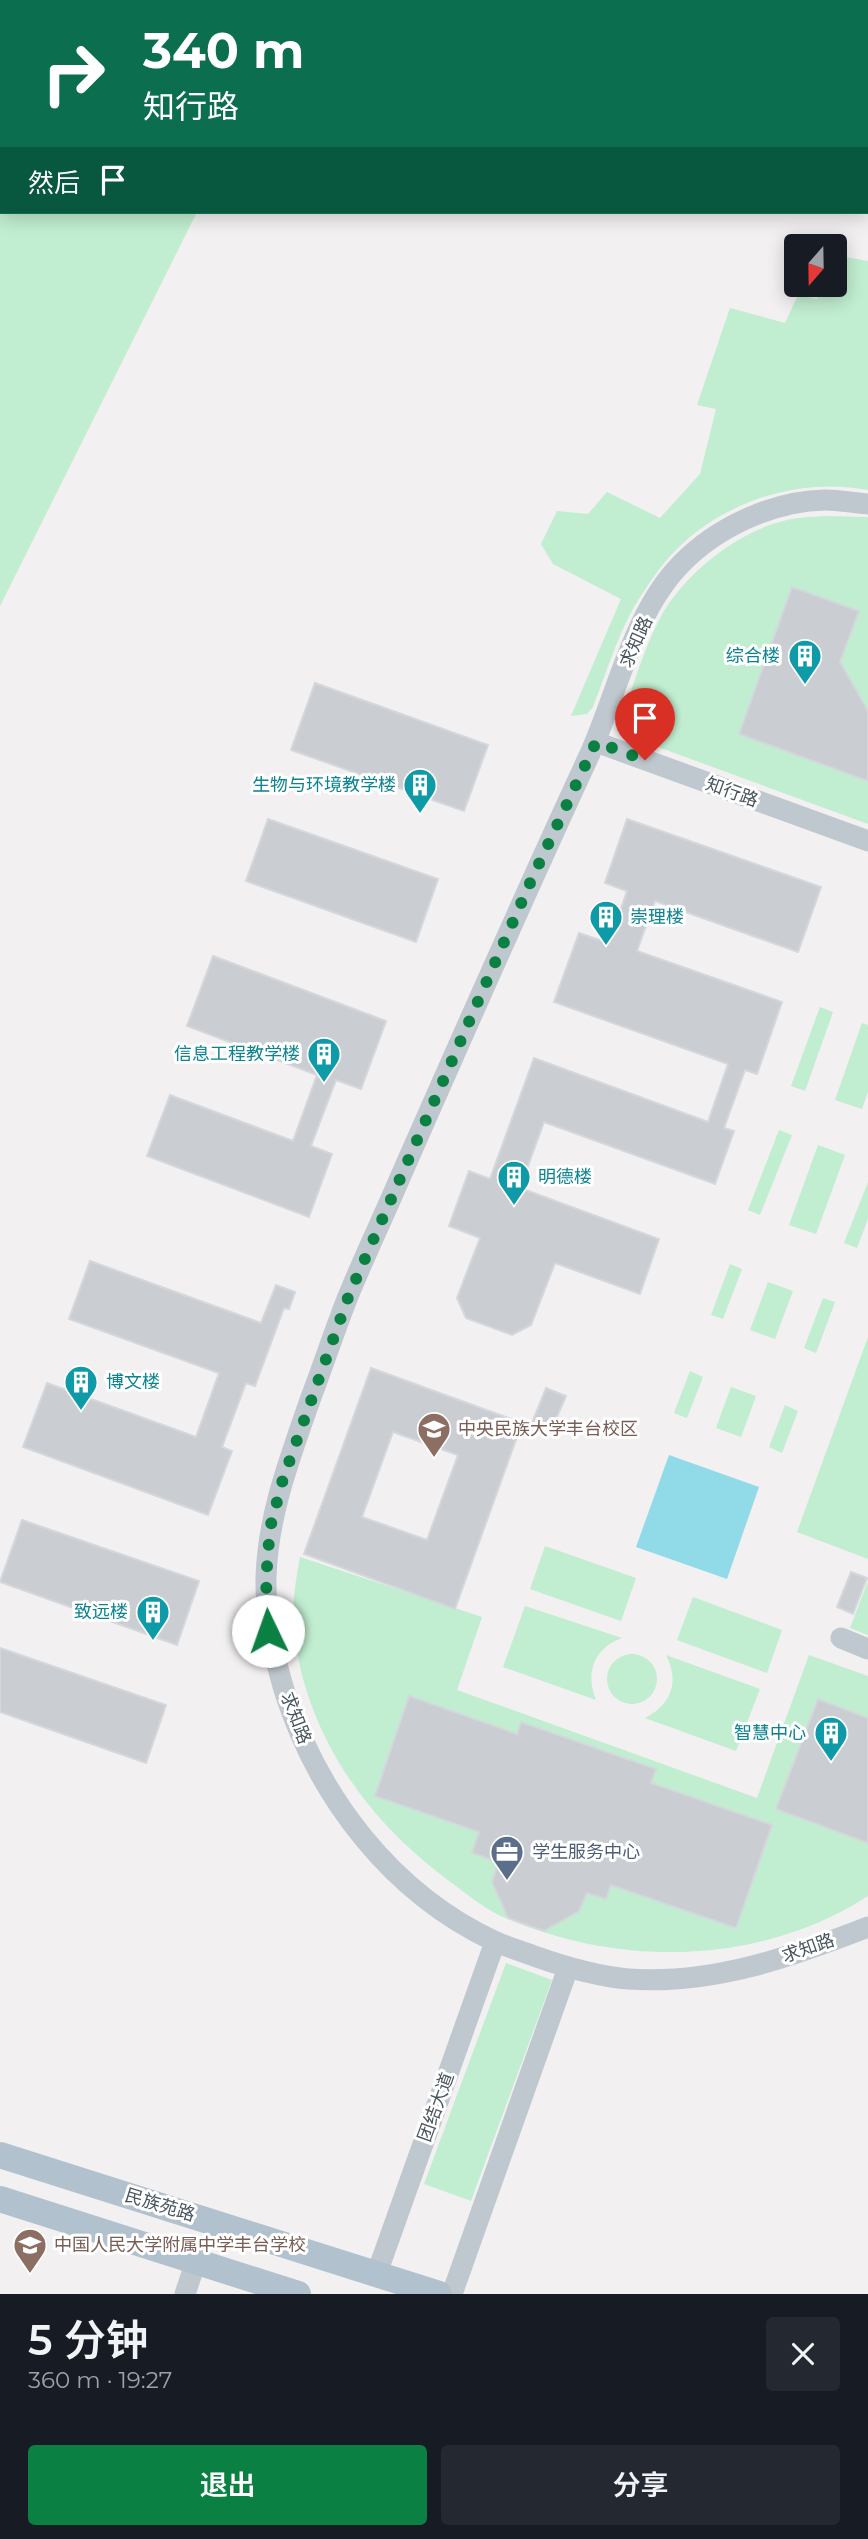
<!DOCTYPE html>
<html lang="zh">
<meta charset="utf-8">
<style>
:root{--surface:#171b24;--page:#242831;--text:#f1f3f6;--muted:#9ea1a6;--accent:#0b8043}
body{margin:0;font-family:Montserrat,"Noto Sans SC",sans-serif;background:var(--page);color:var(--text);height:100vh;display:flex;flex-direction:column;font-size:26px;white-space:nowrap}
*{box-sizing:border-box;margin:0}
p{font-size:23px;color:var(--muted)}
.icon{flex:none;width:38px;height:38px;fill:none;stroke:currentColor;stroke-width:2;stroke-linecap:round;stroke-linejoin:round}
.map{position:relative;height:2294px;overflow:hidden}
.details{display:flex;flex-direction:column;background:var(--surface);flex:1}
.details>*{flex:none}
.hud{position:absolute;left:0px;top:0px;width:868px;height:214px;box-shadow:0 4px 18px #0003;background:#0b6e4f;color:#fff;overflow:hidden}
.needle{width:46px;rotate:200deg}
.buttons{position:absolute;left:784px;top:234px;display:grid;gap:14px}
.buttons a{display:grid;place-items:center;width:63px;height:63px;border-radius:7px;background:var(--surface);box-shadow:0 4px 18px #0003;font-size:35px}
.pin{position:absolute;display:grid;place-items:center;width:60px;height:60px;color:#fff;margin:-72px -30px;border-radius:50% 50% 50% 0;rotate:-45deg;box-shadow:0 0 7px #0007}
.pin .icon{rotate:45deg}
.me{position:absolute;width:77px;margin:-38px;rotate:357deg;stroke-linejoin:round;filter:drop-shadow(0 0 5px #0008)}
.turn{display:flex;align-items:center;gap:24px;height:147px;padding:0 28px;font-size:32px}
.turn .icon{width:91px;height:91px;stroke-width:2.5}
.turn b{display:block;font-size:49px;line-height:60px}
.then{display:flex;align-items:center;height:66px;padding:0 28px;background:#0003;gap:14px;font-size:26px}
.round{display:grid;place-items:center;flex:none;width:74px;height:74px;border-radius:7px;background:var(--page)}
.overview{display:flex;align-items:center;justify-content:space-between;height:119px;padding:0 28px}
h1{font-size:42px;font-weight:600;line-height:52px}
.cta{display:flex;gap:14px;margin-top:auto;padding:14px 28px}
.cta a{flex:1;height:80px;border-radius:7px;background:var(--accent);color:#fff;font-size:28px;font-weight:600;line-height:80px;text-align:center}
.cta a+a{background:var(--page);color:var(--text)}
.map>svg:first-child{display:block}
</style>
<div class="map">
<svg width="868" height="2294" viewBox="0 0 868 2294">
<rect width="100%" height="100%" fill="#f2f0f0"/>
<path fill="#c1edd0" d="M0 98 2 212H197L0 606Z
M835 255 868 261V490C802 477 727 500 679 547 661 564 647 586 634 607 618 635 605 676 593 707L587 714 571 716 621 599 553 564 541 544 557 511 588 514 607 492 660 518 700 474 716 409 697 405 730 308 785 323 798 295 817 299 823 285H835Z
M826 516 868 517V824L628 736 620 721C633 688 643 651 659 620 681 577 735 533 783 521 796 517 812 517 826 516Z
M820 1007 833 1012 805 1091 791 1086Z
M862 1023 868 1025V1092L862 1109 835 1100Z
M779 1130 792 1135 760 1215 748 1210Z
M818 1145 845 1155 816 1234 789 1225Z
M868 1182V1219L857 1248 844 1243Z
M730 1264 742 1269 723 1319 711 1315Z
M768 1282 793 1291 775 1339 750 1330Z
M823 1298 835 1302 816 1353 804 1348Z
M868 1337V1559L797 1532Z
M690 1371 703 1377 687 1418 674 1413Z
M731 1387 756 1396 741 1437 716 1428Z
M785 1405 798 1411 782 1453 769 1447Z
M545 1546 636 1578 621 1621 530 1589Z
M300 1557 482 1617 457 1690 757 1798 809 1655 868 1676V1896C760 1966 618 1968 501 1916 480 1906 459 1888 440 1874 362 1814 305 1730 294 1631 291 1607 296 1580 300 1557Z
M868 1581V1635L850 1628Z
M693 1597 782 1630 767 1673 677 1640Z
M525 1606 622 1638C594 1648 585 1673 596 1700L503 1667Z
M607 1679a25 25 0 1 1 50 0a25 25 0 1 1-50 0Z
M666 1655 760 1689 736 1751 645 1718C671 1705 680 1682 666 1655Z
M506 1963 552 1980 471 2201 424 2184Z"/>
<path fill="#91dbe8" d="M669 1455 759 1487 727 1579 636 1547Z"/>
<path fill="#caced2" stroke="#d4d7db" stroke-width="2" fill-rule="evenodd" d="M792 587 859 611 840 662 868 711V781L739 734Z
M315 683 488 745 464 811 291 750Z
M268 819 438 879 416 942 246 881Z
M627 819 821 887 798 952 655 901 637 951 782 1002 757 1074 745 1070 724 1128 734 1131 715 1184 544 1122 520 1188 659 1239 640 1294 555 1263 531 1325 512 1335 466 1318 457 1298 480 1238 449 1226 469 1171 490 1179 534 1058 708 1122 728 1064 554 1002 579 933 609 943 627 891 605 883Z
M213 956 386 1021 361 1089 336 1080 311 1146 332 1154 309 1217 147 1156 170 1095 293 1141 317 1075 187 1026Z
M90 1261 261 1323 276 1285 295 1292 289 1309 284 1308 255 1386 246 1383 222 1447 232 1451 208 1515 23 1447 47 1383 196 1437 219 1373 69 1319Z
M371 1368 522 1423 455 1609 304 1554ZM393 1432 458 1455 427 1540 362 1517Z
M546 1388 566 1396 551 1431 532 1423Z
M22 1520 199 1581 177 1645 0 1582Z
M851 1572 867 1578 853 1614 837 1607Z
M0 1648 166 1705 146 1763 0 1712Z
M409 1696 517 1734 521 1722 656 1769 651 1783 772 1825 736 1928 611 1885 606 1899 587 1893 579 1911 544 1931 508 1918 492 1882 498 1862 472 1853 479 1832 375 1796Z
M818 1699 868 1718V1843L776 1809Z"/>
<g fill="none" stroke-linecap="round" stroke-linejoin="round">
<path stroke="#bfc8ce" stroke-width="21" d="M868 504C854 503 839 500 825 500 773 501 717 527 681 564 632 614 617 696 588 758 523 898 461 1039 399 1180 382 1220 363 1259 347 1299 334 1332 323 1366 310 1400 290 1458 268 1514 266 1577 265 1617 273 1654 285 1693 319 1798 392 1893 494 1941 507 1947 521 1951 534 1956 565 1967 595 1976 628 1979 713 1985 791 1957 868 1927
M596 742 868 841
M841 1638 868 1649
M377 2273 495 1942
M185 2294 196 2261
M452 2294 568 1968"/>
<path stroke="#b1c1cd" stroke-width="26" d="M0 8 2 9
M0 38H2
M866 171 868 172
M866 200 868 201
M0 2155 439 2294
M0 2199 298 2294"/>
</g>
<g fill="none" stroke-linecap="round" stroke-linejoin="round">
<path stroke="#0b8043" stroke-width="12" stroke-dasharray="0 21.6" d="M268 1631 266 1580 270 1528 283 1479 349 1295 530 883 596 742 645 760"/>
</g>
<defs>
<symbol id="building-pin" viewBox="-11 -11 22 30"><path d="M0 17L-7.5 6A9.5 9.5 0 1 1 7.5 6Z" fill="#0f9aa8" stroke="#fff"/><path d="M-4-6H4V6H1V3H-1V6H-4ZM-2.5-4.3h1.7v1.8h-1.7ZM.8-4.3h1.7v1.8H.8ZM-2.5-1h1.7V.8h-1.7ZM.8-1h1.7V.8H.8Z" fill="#fff"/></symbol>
<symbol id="university-pin" viewBox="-11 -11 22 30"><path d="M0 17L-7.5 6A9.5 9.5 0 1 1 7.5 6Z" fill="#8d6e63" stroke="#fff"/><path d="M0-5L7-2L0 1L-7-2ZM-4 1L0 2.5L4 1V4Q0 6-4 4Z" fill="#fff"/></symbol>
<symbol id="office-pin" viewBox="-11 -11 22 30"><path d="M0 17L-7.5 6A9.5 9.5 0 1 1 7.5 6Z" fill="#5c6f8a" stroke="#fff"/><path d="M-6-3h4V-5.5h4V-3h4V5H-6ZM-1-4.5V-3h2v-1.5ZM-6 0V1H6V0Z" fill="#fff"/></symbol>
<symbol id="school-pin" viewBox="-11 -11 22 30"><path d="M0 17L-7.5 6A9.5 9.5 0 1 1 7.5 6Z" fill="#8d6e63" stroke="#fff"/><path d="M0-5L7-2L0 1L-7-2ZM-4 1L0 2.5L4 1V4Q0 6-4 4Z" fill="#fff"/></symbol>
</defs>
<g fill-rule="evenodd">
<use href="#building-pin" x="786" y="637" width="38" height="52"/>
<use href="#building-pin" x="401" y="766" width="38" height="52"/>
<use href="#building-pin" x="587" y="898" width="38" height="52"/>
<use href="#building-pin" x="305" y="1035" width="38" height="52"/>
<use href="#building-pin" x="495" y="1158" width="38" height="52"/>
<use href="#building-pin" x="62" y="1363" width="38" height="52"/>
<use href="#university-pin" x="415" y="1410" width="38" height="52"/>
<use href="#building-pin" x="134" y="1593" width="38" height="52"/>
<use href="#building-pin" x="812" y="1714" width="38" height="52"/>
<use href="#office-pin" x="488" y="1833" width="38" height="52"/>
<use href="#school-pin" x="11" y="2226" width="38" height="52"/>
</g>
<g text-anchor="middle" stroke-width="6" stroke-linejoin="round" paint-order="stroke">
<g font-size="18" fill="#49555d" stroke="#fff">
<text transform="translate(636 642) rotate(-66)" y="6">求知路</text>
<text transform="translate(732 792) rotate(20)" y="6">知行路</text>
<text transform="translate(296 1718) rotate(69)" y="6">求知路</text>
<text transform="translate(808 1948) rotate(-19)" y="6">求知路</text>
<text transform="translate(436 2107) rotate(-70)" y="6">团结大道</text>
<text transform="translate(160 2205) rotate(17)" y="6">民族苑路</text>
</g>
<g font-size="18" fill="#0d838f" stroke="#fff" text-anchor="end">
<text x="780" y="662">综合楼</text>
<text x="396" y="791">生物与环境教学楼</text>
<text x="630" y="923" text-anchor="start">崇理楼</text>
<text x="300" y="1060">信息工程教学楼</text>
<text x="538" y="1183" text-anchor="start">明德楼</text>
<text x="106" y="1388" text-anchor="start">博文楼</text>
<text x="128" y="1618">致远楼</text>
<text x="806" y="1739">智慧中心</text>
</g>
<g font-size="18" fill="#785e54" stroke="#fff" text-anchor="start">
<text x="458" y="1435">中央民族大学丰台校区</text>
<text x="54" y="2251">中国人民大学附属中学丰台学校</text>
</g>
<g font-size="18" fill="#4e5e75" stroke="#fff" text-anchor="start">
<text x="532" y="1858">学生服务中心</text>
</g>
</g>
</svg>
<div class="buttons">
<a><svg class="needle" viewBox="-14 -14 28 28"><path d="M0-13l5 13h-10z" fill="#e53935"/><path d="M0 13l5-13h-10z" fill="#9ea1a6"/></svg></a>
</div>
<div class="pin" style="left:645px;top:760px;background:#d93025"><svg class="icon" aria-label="arrive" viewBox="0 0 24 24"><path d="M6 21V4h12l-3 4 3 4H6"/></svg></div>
<svg class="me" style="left:268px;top:1631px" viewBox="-20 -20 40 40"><circle r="19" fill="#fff"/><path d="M0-13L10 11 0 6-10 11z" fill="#0b8043"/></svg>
<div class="hud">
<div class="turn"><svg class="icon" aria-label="right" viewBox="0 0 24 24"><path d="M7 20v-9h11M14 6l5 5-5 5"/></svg><div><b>340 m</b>知行路</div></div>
<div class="then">然后<svg class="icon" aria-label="arrive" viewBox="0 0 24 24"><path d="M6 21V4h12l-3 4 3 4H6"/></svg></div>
</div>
</div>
<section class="details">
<div class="overview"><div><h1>5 分钟</h1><p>360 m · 19:27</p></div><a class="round"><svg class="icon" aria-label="close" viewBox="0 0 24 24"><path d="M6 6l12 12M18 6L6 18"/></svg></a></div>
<div class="cta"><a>退出</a><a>分享</a></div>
</section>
